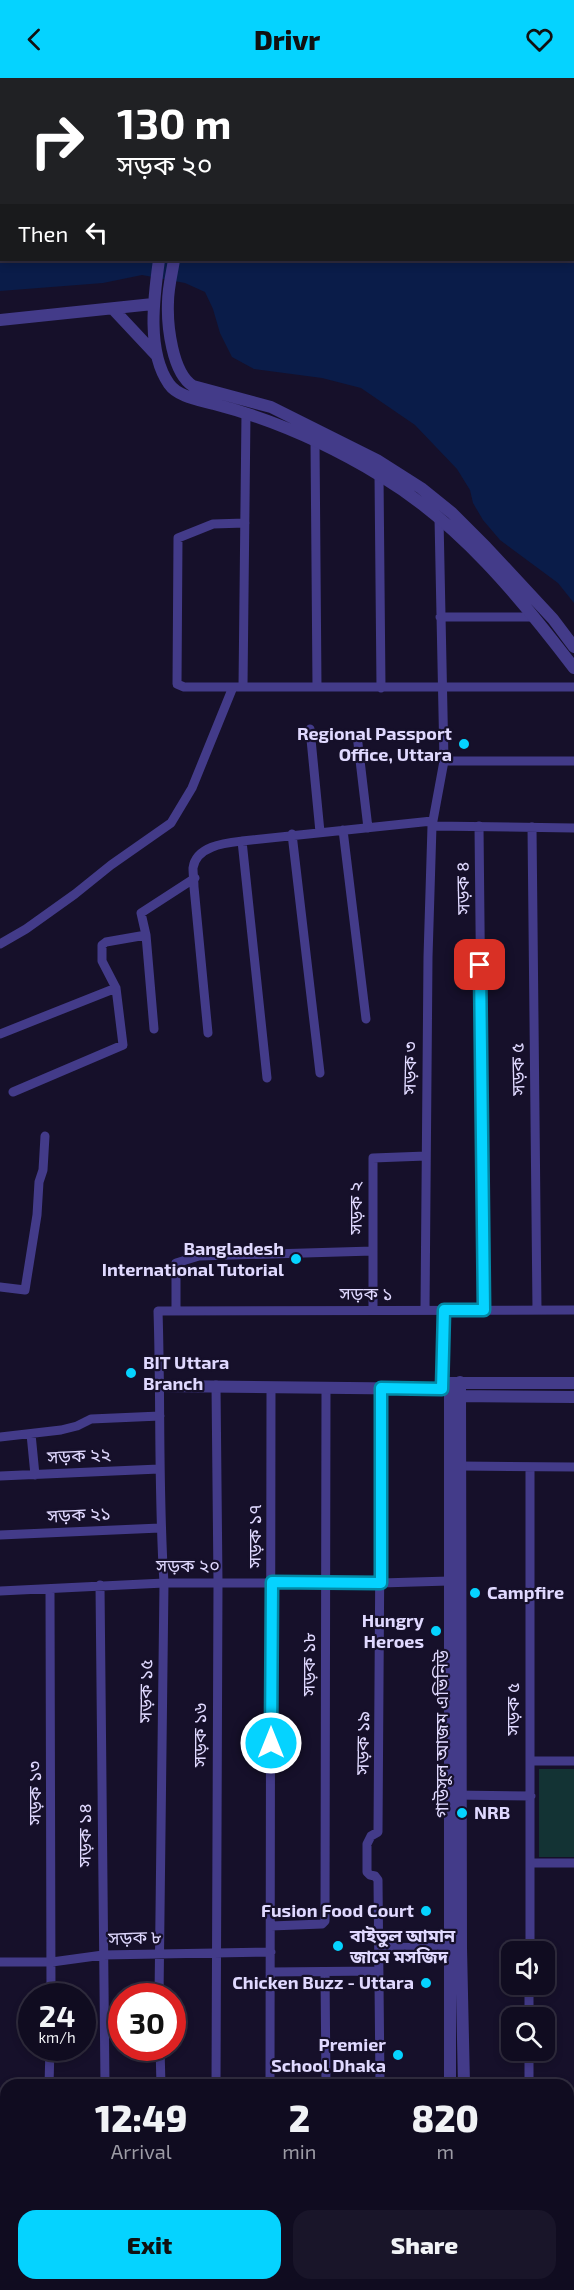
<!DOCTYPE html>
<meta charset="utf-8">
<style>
:root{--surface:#100c20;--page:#191529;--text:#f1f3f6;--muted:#9c9ba5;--line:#302c3e;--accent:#05d3ff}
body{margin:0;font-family:"Exo 2","Noto Sans Bengali",sans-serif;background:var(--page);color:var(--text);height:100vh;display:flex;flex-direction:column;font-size:22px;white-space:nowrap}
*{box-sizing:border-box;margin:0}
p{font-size:20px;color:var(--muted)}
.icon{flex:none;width:33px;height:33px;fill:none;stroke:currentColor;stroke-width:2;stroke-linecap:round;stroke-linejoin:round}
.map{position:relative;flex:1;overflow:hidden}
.side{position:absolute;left:0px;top:2001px;width:574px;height:212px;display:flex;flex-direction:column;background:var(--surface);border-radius:18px 18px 0 0;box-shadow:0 3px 9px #0003,0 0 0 2px var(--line)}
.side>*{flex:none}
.top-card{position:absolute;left:0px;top:0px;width:574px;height:183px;box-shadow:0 3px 9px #0003,0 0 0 2px var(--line);background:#202124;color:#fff;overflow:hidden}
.fabs{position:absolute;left:501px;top:1863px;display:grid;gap:12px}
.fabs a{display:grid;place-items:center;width:54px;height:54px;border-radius:12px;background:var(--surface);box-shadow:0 3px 9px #0003,0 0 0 2px var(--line);font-size:30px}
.speed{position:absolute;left:18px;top:1905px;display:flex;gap:12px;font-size:30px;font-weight:700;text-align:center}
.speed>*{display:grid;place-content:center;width:78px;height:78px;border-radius:50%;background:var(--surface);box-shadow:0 3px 9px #0003,0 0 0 2px var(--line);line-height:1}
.speed small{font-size:15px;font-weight:400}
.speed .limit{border:9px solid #d22;background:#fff;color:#111}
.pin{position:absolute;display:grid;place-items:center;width:51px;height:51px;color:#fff;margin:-26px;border-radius:12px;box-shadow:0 3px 9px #0006}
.me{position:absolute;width:66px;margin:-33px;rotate:0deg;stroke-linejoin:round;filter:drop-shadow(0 0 4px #0008)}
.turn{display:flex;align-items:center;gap:21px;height:126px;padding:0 18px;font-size:27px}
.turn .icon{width:78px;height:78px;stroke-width:2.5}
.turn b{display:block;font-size:42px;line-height:51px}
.then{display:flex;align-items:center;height:57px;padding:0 18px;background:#0003;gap:12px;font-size:22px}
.eta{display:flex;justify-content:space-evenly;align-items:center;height:102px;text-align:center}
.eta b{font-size:36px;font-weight:800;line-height:42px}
.primary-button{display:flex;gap:12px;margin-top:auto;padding:12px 18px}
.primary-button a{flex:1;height:69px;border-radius:18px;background:var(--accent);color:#111;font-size:24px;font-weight:800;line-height:69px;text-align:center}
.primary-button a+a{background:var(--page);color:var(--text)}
header{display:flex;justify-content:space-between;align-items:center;height:78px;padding:0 18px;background:var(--accent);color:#111;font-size:27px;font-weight:800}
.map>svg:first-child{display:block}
</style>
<header><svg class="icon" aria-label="back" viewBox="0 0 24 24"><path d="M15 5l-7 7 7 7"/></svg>Drivr<svg class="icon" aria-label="heart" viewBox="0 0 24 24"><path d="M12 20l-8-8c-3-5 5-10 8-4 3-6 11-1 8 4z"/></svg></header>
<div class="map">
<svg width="574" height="2212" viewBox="0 0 574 2212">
<rect width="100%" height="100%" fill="#16102a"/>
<path fill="#133334" d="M539 1691H574V1779H539Z"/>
<path fill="#0a1c49" d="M0 105 2 182H573L574 168V525L558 505 500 462 483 442 473 425 470 412 457 391 415 347 361 310 322 300 254 291 232 279 220 255 213 231 205 214 185 205 142 197 103 205 0 213Z"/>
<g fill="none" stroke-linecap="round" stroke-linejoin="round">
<path stroke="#433b89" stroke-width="9" d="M27 0 36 2
M416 0 425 2
M15 2V0
M266 2V0
M323 2V0
M381 2 382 0
M525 2V0
M573 27H574
M573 90 574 91
M573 148H574
M315 363 317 609
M379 397 381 610
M245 445 213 446 178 460 177 606 184 609H574
M440 539H534
M243 609 246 335
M310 651 320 754
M357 657 368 750
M444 683H574
M432 748 574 750
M479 748 484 1232
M532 749 537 1232
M343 752 366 941
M292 756 320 995
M242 763 267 1000
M0 866 26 851 75 816 111 787 171 745 192 710 233 609
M154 951 146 857 141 835 195 800
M208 955 194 809C194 803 193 796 193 790 196 768 225 765 242 763L432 743
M0 956 116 910
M13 1014 123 967 116 910 102 883V867L106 864 146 857
M0 1209 25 1212 37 1137 39 1104 43 1092 45 1058
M373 1232V1080L426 1078
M425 1232 428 879 432 748 444 683 439 440
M176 1233V1185L199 1178 373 1173
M442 1311 444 1232
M31 1356 35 1397
M0 1359 61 1352 77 1348 91 1341 160 1338
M460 1388 574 1389
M0 1398 159 1391
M0 1457 160 1450
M100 1507 105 2007
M50 1511 51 1918
M0 1513 164 1505H381L449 1503
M530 1683H574
M454 1717 531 1718
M530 1785H574
M271 1848 322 1846 325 1843 326 1310
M380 1869 450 1870
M530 1874V1389
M0 1884H52L103 1877 271 1874
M270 1894 378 1893
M325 1894 326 2007
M159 1918 164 1505C158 1414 161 1324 158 1233L574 1232
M529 1940V1906
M160 1970 161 2007
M49 2007 50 1970
M216 2007 218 1505 216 1307
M270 2007 271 1309
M380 2007 378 1802 375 1798 370 1797 367 1794V1766L371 1758 378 1754 381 1309
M529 2007V1972
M0 2025H6
M0 2083H6
M568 2083H574
M0 2138H6
M0 2198H6
M60 2206V2212
M275 2206V2212
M382 2206V2212"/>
<path stroke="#433b89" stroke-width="12" d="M187 2V0
M203 2V0
M159 182C154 218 146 273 169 306 178 319 200 322 214 326 272 341 330 367 381 398 459 445 520 519 574 590
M174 182C172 195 168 210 168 224 167 247 172 295 193 308L271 329 377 382 421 410 452 435 486 469 553 541 574 569
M113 231 157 278
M0 242 153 226
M460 1304 461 1870 464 2007
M450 1305V2007
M161 1308 442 1311 450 1305H574
M452 1318 574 1319
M568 2151H574
M568 2169H574
M450 2212V2206
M465 2212V2206"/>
</g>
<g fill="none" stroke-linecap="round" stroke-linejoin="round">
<defs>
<path id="route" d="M271 1665 272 1504 381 1505V1310L442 1311 444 1232H484L480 887"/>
</defs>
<use href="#route" stroke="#0389a6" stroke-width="15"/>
<use href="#route" stroke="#05d3ff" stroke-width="10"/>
</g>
<g fill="#05d3ff" stroke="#16102a" stroke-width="2">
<circle cx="464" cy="666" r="6"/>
<circle cx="296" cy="1181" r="6"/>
<circle cx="131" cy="1295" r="6"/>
<circle cx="475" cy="1515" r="6"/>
<circle cx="436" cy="1553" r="6"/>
<circle cx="462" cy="1735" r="6"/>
<circle cx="426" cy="1833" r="6"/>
<circle cx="338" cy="1868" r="6"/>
<circle cx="426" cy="1905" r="6"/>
<circle cx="398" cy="1977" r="6"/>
</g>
<g text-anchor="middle" stroke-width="4.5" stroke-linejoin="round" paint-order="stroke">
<g font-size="18" font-weight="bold" fill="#e0d9ff" stroke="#16102a" text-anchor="end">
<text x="452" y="662">Regional Passport<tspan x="452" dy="21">Office, Uttara</tspan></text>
<text x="284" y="1177">Bangladesh<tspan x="284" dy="21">International Tutorial</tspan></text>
<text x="143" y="1291" text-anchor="start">BIT Uttara<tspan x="143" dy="21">Branch</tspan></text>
<text x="487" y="1521" text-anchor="start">Campfire</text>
<text x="424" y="1549">Hungry<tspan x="424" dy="21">Heroes</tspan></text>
<text x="474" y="1741" text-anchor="start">NRB</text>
<text x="414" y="1839">Fusion Food Court</text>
<text x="350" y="1864" text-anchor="start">বাইতুল আমান<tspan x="350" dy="21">জামে মসজিদ</tspan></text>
<text x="414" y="1911">Chicken Buzz - Uttara</text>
<text x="386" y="1973">Premier<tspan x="386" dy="21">School Dhaka</tspan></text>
</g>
<g font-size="18" fill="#e0d9ff" stroke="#16102a">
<text transform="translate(463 810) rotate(-91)" y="6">সড়ক ৪</text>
<text transform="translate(410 990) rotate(-89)" y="6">সড়ক ৩</text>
<text transform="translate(518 991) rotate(-91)" y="6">সড়ক ৫</text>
<text transform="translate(356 1130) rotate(-90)" y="6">সড়ক ২</text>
<text x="366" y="1222">সড়ক ১</text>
<text transform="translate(79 1378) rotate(-3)" y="6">সড়ক ২২</text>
<text transform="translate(79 1437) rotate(-3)" y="6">সড়ক ২১</text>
<text transform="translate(255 1458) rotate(-90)" y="6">সড়ক ১৭</text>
<text x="188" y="1494">সড়ক ২০</text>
<text transform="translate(309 1586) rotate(-90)" y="6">সড়ক ১৮</text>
<text transform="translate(146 1613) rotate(-89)" y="6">সড়ক ১৫</text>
<text transform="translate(513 1631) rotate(-90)" y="6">সড়ক ৫</text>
<text transform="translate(442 1656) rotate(-90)" y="6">গাউসুল আজম এভিনিউ</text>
<text transform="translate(200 1657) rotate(-90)" y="6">সড়ক ১৬</text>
<text transform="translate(363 1665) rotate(-89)" y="6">সড়ক ১৯</text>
<text transform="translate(35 1715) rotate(-90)" y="6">সড়ক ১৩</text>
<text transform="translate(85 1757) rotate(-90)" y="6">সড়ক ১৪</text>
<text transform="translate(135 1860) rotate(-2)" y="6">সড়ক ৮</text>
</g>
</g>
</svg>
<div class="fabs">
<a><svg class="icon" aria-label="sound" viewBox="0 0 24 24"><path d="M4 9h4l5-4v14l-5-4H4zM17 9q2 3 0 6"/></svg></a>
<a><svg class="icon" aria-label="search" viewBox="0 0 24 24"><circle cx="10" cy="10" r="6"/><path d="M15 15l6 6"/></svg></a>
</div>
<div class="speed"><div>24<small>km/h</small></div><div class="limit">30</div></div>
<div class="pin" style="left:480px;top:887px;background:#d93025"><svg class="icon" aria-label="arrive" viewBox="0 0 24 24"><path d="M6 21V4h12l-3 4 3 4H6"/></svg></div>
<svg class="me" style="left:271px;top:1665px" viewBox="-20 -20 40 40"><circle r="17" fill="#05d3ff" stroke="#fff" stroke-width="3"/><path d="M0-11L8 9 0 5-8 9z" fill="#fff"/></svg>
<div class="top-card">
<div class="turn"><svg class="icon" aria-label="right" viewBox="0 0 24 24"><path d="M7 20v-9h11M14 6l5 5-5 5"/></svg><div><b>130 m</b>সড়ক ২০</div></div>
<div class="then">Then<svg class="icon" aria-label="left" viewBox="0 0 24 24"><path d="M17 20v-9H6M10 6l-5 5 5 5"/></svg></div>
</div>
<section class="side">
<div class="eta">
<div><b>12:49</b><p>Arrival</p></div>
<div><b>2</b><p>min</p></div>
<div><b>820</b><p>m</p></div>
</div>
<div class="primary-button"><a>Exit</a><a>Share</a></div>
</section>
</div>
